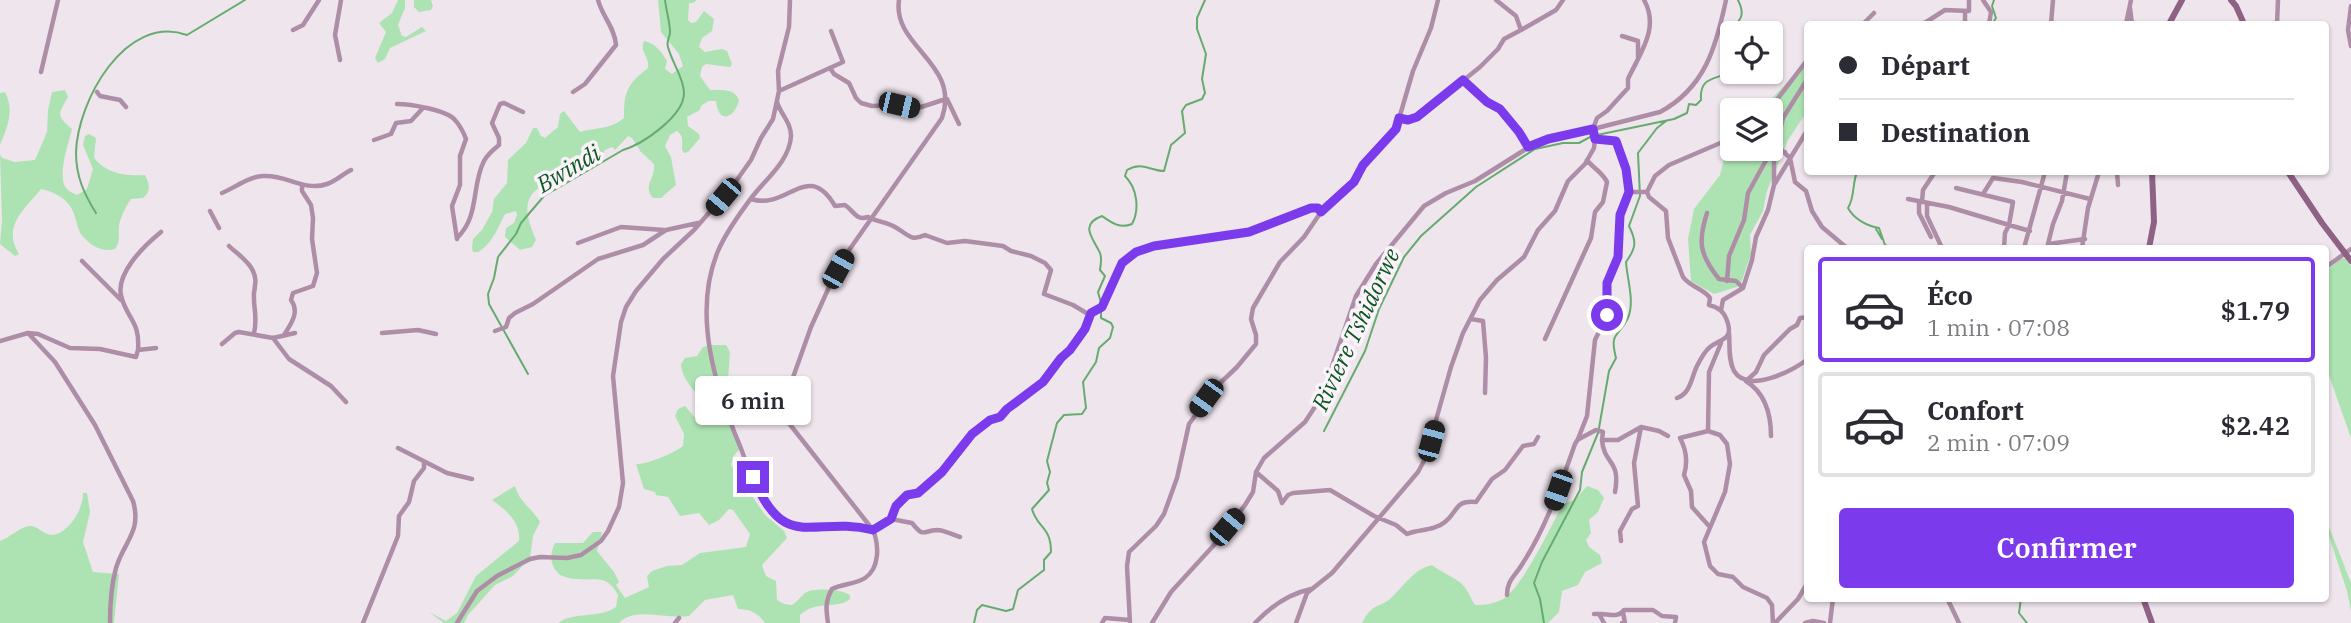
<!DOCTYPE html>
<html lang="fr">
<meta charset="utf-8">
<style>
body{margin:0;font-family:"IBM Plex Serif",serif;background:#f7f7f7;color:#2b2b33;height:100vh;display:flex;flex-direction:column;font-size:26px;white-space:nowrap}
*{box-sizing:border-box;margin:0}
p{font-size:23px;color:#7c7c81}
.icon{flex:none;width:38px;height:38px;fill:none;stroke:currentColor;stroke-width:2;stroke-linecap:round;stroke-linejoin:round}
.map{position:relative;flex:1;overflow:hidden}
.drawer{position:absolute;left:1804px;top:245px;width:525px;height:357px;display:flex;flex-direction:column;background:#fff;border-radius:7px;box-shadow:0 2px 5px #0004}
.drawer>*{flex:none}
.hud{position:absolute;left:1804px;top:21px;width:525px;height:154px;border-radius:7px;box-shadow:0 2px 5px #0004;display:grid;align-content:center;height:154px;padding:0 35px;background:#fff}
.buttons{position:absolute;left:1720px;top:21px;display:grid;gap:14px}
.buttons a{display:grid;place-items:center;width:63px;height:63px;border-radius:7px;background:#fff;box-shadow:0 2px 5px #0004;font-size:35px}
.end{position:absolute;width:32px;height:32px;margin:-16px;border:9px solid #7c3aed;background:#fff;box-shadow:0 0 0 4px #fff}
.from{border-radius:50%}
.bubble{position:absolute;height:49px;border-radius:7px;background:#fff;box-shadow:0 2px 5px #0004;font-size:23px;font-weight:600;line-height:49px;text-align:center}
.car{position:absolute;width:21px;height:42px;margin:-21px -10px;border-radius:9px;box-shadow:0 0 5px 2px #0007;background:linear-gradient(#222 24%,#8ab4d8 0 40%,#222 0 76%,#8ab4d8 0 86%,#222 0)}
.hud b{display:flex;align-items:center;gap:24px;height:66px;font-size:26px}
.hud b+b{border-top:2px solid #e1e1e2}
.hud i{width:18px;height:18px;background:#2b2b33}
ul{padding:12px 0 0;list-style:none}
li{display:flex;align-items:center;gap:21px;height:105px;margin:0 14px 10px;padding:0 21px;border:4px solid #e1e1e2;border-radius:7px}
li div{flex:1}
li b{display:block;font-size:26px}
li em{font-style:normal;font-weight:600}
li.selected{border-color:#7c3aed}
li>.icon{width:63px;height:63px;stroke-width:1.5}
.button{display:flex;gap:14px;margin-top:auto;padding:14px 35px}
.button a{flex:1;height:80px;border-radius:7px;background:#7c3aed;color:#fff;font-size:28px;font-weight:600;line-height:80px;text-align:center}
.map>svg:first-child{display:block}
</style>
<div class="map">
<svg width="2351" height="623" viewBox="0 0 2351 623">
<rect width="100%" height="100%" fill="#efe5ed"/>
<path fill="#ade3b2" d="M398,0H405V8L398,25L402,36L406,37L422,27L426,31L390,48L385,59L378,63L375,58L386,32L379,23L392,13Z
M414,0H431L433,6L431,10L419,12L414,7Z
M658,0H697L693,3H689L688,20L691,23L696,22L704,11L714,19L712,31L702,38L699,47L705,52L722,49L727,51L732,64L730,67L706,64L702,67L700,76L710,90C722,90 736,88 739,101C733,120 718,123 716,101H708L701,106L700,110L687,117L688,126L699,134L700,138L688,152L684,153L682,150C682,142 684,136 677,131L670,135L665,146L671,157L676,185L661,198H653C642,186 656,178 654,164L640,151L632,138L628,136L615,150L612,147L605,150L599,160L588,155C579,163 568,176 558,180C553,183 547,183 542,186C518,199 529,222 536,240L532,247L520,250L505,237L506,228L514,223L517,215L516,211L505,214C498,228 492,244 478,252H473L472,248L473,239L482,230L492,212L494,199L507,183L508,160L526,143L533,128H537L541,136L545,138L558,127L560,114L564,111L580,132C596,127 610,130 624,118C624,92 627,84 648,68C650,57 639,52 644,41C655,43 662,52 667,61L665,69L672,74L683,66L679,54L661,32Z
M1808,60V110L1788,140L1767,191L1763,211L1750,235L1751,254L1740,286L1714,294L1691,281L1688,239L1694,209L1720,175L1727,147L1732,141V149H1771V110H1761Z
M65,90L68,97C58,115 56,115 72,129C69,142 56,179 67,189C70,192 73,193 77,195L87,189L93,169L83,145L85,136L89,134L96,138L94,158C107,174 125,176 145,175C149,183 152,191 143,198L131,199C126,206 120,218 119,226C118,236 121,240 115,249C102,253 89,245 81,234C76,226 76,214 70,206C64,197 52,191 41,189C24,210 2,226 19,254L15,256L0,244L2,220L0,154L2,158L15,162L35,160L47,132L48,110L52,92Z
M5,92C15,111 7,127 0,145V93Z
M2345,258L2351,266V438L2326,367V271L2340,259Z
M710,345H726L730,352L727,395L738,399L739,403C730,420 734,430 741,447L733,457L731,465L765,515L784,531L787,538L762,565L766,576L776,581L777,600L784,604L792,605C797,602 800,597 805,593C813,587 842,589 850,595V599C837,610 818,599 800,615V623H765C758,613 750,609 738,609L733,595L705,600L689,616C667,620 635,606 619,623H558C575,611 598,619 616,607L618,595C606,574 598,581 577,579C571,579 565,577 560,575C550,566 549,555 555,543H583L593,532H602L597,551L614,572L619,582L616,585L625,598L649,587L647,576L652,571L667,566L682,565L700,553L746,547L750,534L733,510L729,509L719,520L709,525L699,513L680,516L668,497L656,495L655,492L644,489L636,464C646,465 674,453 683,446L684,434L675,416L678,409L685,406L698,421L706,422C713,402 682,387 681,364L685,358L697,356L703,347Z
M515,486C519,502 532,508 540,522L533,536L530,558L513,576L495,585L468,615L464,623H444L429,612L446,621L457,613L476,576L519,541C521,522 506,510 492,500Z
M1587,486L1598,490L1604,498L1598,512L1589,520L1591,533L1586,540L1589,547L1600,555L1602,563L1585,572L1578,585L1562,591L1559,612L1548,623H1362C1373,601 1380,609 1392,597C1405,585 1414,569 1432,565C1441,572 1450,575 1458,581C1467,586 1470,598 1475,605C1485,605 1494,604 1503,599C1522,588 1551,526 1563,504L1576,499Z
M83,493H87L90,512L83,542L93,572L119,574L114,623H0V541C9,538 21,526 30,526C38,526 43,534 51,535C68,535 84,508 83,493Z
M2326,519L2351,583V611L2347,591L2326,527Z"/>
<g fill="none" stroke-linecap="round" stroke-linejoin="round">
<path stroke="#66ab6f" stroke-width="2" d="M1992,24L1996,18L1992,6L1994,0
M1732,52V45L1727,41C1729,22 1750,24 1738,0
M1597,135L1674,119L1687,113L1689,104L1696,105L1701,100C1699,74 1719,81 1732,70
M1857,172C1852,184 1855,197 1848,208C1854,219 1867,226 1879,228L1885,245L1892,248
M96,213C84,194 76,176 76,153C77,101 126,13 187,35L245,0
M1876,229L1882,239
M1101,303L1098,292L1105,276L1100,270C1101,264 1102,258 1100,253C1094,239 1078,225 1102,216C1112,223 1120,229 1132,224C1140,209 1137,188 1125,176L1127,170C1142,161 1150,171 1164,171L1171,145L1185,133L1182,111L1186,105L1202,99L1205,93L1202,79L1206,54L1197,29V18L1205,0
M528,374L489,304L488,294L494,278L498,257L516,234L521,223L544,196L623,150C643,144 684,116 684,93C684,78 672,63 668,47C666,41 670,38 670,32C670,22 666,10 665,0
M1599,428L1609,371L1616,358C1609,331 1619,337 1628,318C1635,301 1627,279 1626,262C1636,248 1637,242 1629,226L1640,196L1638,153L1657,128L1666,121
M1324,431L1365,351L1379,309L1404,257L1421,236L1476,187L1535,149L1563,143H1579L1592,136
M2021,598L2019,613L2027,623
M974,623L977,610L982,605L1006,611L1013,609L1018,590L1044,570V560L1051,552C1051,526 1037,528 1032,509L1049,490L1047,483L1050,472L1047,461L1057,423L1064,415L1082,414L1086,408L1083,382L1096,362L1099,348L1110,338L1113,327L1111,323L1101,318V309
M1544,623L1540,599L1534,583L1542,562L1580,490L1582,472L1598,433"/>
<path stroke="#ad8ea6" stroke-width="4.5" d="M1496,0L1516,16L1521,30L1556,10L1563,0
M1983,0L1991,12L1989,24
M2351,6L2348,30L2351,46
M2130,8L2132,24
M1965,11V24
M1863,24L1874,13
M1923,24L1945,10L1969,11V0
M2051,24L2053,0
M2126,24L2131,0
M2277,24L2278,0
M293,30L303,25L319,0
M1622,36L1638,41V57
M340,60L335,35L341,0
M830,68L834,74L849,83L856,98L861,103L872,106L899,105L915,109L946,99
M41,72L58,0
M1463,80L1487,102L1500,109L1519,132L1528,147
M779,91L843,62L831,31
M97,92L100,96L120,100L126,107
M573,92L585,84L616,45C615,28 602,16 598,0
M947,99L959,124
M777,102C781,115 791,122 791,136C790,160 766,179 752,197C740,213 726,232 718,251C692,313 715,387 740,446C749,469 762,511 784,524C802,534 828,526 847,525C856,525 865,528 873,530L891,519L896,506L907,495L918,493L942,472L972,434L991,420L1000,417L1007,409L1043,382L1070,350L1085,329L1091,313
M397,104C410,104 447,110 455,120C459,124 464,133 466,139L460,156V185L452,206L457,239
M1769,110L1808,59
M1399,118L1408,119L1417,117L1429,108L1480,67L1498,49L1504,39L1521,30
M1595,139L1616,141L1626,169L1629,192H1647L1655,176L1669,165L1732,138
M374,140L391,134L396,123L411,121L423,108
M1771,140L1790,158L1795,182L1806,191L1812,211L1822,227L1847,248
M2117,172L2118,185
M1774,184V156L1783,118L1808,78
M1647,192L1649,197L1666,211L1668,238L1683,277C1690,287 1703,288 1710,298L1709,305C1717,307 1723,310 1726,318C1735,340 1722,338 1710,347C1705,351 1700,360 1697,366C1691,378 1691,393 1677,398
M222,193C236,187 248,177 263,176C286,174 304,192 327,184C336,181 343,174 351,170
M1983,194L1993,178L2022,182L2090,199
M751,199C788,211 807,159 835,206L845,205C854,211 856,221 868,217C877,222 887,222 895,227C908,234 910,242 925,235L947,243L965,241L1003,246L1011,251L1031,256L1045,263L1051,270L1044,294L1073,305L1088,314L1102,307L1122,263L1136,252L1154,246L1249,232L1311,208H1318L1321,212
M1908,199L1949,207L2009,225L2013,202L1956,188
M1919,201V213L1931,237
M1922,202L1923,190L1935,172
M1927,203V216L1942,248
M210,211L219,228
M1707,213C1698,241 1699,254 1719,279L1736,281L1743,288
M457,238C480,216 471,186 484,161C487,155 494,149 499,145V138L492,123L500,104L504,103L523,112
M578,243L621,227L664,230
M2048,244L2085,239
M229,246C237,254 248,260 253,271C257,279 255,285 254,293C253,308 258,317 254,333
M2004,248L2005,233L2009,225L2030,231
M2024,248L2045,172
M2047,248L2053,224L2062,201L2067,172
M2082,248L2088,208L2099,172
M82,261L121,300
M2326,267L2351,249
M1727,281L1729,256L1744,220L1748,193L1770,153L1774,156L1785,152
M1721,310L1723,300L1743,288L1752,260L1756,237L1768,210L1774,185L1808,129
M1471,319L1483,321L1486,358L1485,393
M495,331L506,327L509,318L515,313L533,304L598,259L643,245L666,230L698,223
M28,333L55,362L95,425L133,501C142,532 124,541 116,568C111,586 110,605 110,623
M382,333L418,330L436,334
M1729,333C1730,345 1728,360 1734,371C1748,394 1792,371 1808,359
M284,335C291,324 300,312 291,300L293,293L313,286L317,273L312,239L313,218L311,205L302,191V186
M273,338L289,359L331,386L346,402
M1545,339L1591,238L1595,212L1603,202L1607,182C1602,172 1594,169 1587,160
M0,341L28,333L38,334L70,348L100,349L136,357L138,350L156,348
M222,344L235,333L239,332L273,338L295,333
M138,350C140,322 129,321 122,299C113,275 145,245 161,232
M1708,431L1720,435L1727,444L1730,464L1725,492L1704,542L1710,566L1718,574L1733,577L1743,587L1767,598L1772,605L1773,623
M1771,436C1771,414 1765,393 1746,381L1756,372L1764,355L1790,329L1797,325L1800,318L1808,317
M1579,439L1596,430L1603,432L1602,440H1618L1641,427L1659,431L1668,436
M1602,440C1604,465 1621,459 1615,492
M398,448L447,473L472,479
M1256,472L1278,491L1282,503L1288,495L1293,493L1330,490L1374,516L1396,525L1407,534C1420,529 1434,531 1445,522C1459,511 1454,500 1476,502L1492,479L1505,470L1523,446L1534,444L1538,437
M891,519L912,523C924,538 922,531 937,530C944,530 953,535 960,537
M1709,526L1692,507L1691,491L1684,475C1688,462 1687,451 1680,438L1708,431L1709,372L1721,343
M1621,541L1620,531L1632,509L1638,506L1634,463L1641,427
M1507,595C1507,581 1514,577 1521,566C1546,528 1560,486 1575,444L1578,439L1587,416L1595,340L1607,315V283L1618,257L1621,215L1629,192
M1947,598L1959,623
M1594,614H1599L1604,623
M1599,614C1607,613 1618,619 1624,610H1653L1662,616L1676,617L1675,623
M363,623L398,536L399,516L409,502L414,481L424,468V463
M457,623L477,591L497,576L530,559L540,557L567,558L581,555L601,541L608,531L619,507L623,483L613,376L621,322L626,307L636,291L663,259L694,230L734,184L751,160L761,138L773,119L779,91L778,71L789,27L790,0
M675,623L679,618
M828,623C826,610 825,601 832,589C842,584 856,584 865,578C880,568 879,545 873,530L788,422L786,397L811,327L830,285L847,253L942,118C961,63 892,47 899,0
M1102,623L1105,618L1130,620
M1130,623L1127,566L1129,552L1156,526L1164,514L1177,478L1189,424L1216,387L1237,367L1256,344V335L1251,319L1253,308L1280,262L1304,237L1321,212L1354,182L1363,165L1396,129L1413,71L1431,28L1438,0
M1152,623L1171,592L1214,545L1245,505L1253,492L1256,472L1264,458L1305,422L1322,396L1356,296L1376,264L1424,206L1446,193L1475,181L1534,144L1660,112C1705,88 1716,47 1726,0
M1255,623C1271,606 1288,594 1311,589
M1296,623L1307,593L1332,573L1418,472L1425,459L1451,367L1463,333L1480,300L1497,280L1524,257L1538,230L1555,211L1568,181L1585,164L1594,148L1595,139L1593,129L1597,118L1607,111L1628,88V79C1640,53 1660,28 1644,0
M1622,623H1625L1623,612
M1775,623L1798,599L1808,582
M1805,623L1813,621L1824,623
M1830,623L1833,598"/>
<path stroke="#8e6285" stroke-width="6" d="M2231,0L2236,6L2244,24
M2169,24L2182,0
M2288,172L2322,223L2351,261
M2149,248L2154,222L2152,172
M2143,598L2152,623"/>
</g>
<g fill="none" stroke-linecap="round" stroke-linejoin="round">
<path stroke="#7c3aed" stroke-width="9" d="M753,477C785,555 813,515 873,530L891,519L896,506L907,495L918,493L942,472L972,434L990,420L1000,417L1007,409L1043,382L1061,358L1070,350L1085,329L1091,313L1102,307L1122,263L1136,252L1154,246L1249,232L1311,208H1318L1321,212L1354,182L1363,165L1396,129L1399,118L1408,120L1417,117L1463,80L1487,102L1500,109L1519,132L1528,147L1548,139L1593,129L1595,139L1616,141L1626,169L1629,192L1620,215L1618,257L1607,283V315"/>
</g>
<g text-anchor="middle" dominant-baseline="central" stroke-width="7" stroke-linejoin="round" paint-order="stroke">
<g font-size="23" font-style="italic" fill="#095820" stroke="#fcf2fa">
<text transform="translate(568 168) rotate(-31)">Bwindi</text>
<text transform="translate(1355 329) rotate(-65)">Riviere Tshidorwe</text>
</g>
</g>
</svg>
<div class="buttons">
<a><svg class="icon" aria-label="locate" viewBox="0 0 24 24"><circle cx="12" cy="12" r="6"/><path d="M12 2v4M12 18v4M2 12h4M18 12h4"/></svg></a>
<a><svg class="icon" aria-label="layers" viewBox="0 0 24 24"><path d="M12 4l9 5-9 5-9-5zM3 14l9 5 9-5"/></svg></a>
</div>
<i class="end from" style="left:1607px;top:315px"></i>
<i class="end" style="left:753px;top:477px"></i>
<div class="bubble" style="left:695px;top:376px;width:116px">6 min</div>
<i class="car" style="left:899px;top:105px;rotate:103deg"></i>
<i class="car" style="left:723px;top:197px;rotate:220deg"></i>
<i class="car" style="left:838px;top:269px;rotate:29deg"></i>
<i class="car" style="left:1206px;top:398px;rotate:216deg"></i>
<i class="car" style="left:1431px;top:441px;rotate:15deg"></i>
<i class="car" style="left:1558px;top:490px;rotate:199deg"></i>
<i class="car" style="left:1227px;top:527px;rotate:40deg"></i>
<div class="hud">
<b><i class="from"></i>Départ</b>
<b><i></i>Destination</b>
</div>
<section class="drawer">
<ul>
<li class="selected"><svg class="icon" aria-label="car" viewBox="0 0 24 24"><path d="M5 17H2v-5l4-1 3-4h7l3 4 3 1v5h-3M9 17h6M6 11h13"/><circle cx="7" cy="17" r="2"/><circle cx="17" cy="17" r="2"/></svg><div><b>Éco</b><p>1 min · 07:08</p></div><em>$1.79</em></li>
<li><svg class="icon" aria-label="car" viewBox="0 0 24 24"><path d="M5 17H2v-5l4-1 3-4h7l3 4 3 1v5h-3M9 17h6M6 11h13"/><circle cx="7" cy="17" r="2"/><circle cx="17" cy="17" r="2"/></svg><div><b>Confort</b><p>2 min · 07:09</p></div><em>$2.42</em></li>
</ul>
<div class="button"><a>Confirmer</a></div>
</section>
</div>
